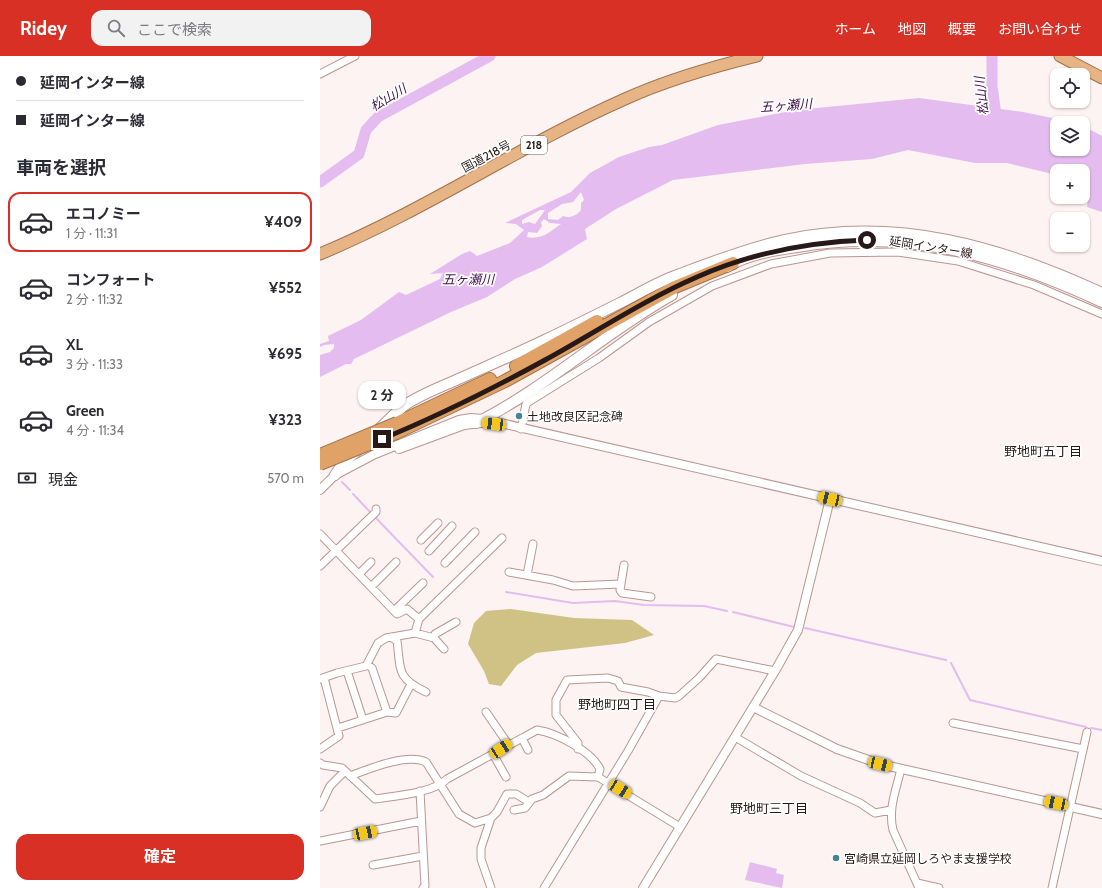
<!DOCTYPE html>
<html lang="ja">
<meta charset="utf-8">
<style>
body{margin:0;font-family:Cabin,"Noto Sans JP",sans-serif;background:#f2f2f3;color:#2b2b33;height:100vh;display:flex;flex-direction:column;font-size:15px;white-space:nowrap}
*{box-sizing:border-box;margin:0}
p{font-size:13px;color:#7c7c81}
.icon{flex:none;width:22px;height:22px;fill:none;stroke:currentColor;stroke-width:2;stroke-linecap:round;stroke-linejoin:round}
.map{position:relative;flex:1;overflow:hidden}
.sheet{display:flex;flex-direction:column;background:#fff;width:320px}
.sheet>*{flex:none}
.guide{display:grid;align-content:center;height:88px;padding:0 16px;background:#fff}
.fabs{position:absolute;left:730px;top:12px;display:grid;gap:8px}
.fabs a{display:grid;place-items:center;width:40px;height:40px;border-radius:8px;background:#fff;box-shadow:0 1px 3px #0004;font-size:20px}
.end{position:absolute;width:18px;height:18px;margin:-9px;border:5px solid #271917;background:#fff;box-shadow:0 0 0 2px #fff}
.from{border-radius:50%}
.bubble{position:absolute;height:28px;border-radius:12px;background:#fff;box-shadow:0 1px 3px #0004;font-size:13px;font-weight:700;line-height:28px;text-align:center}
.car{position:absolute;width:12px;height:24px;margin:-12px -6px;border-radius:5px;box-shadow:0 0 3px 1px #0007;background:linear-gradient(#f5c518 24%,#345 0 40%,#f5c518 0 76%,#345 0 86%,#f5c518 0)}
.guide b{display:flex;align-items:center;gap:14px;height:38px;font-size:15px}
.guide b+b{border-top:1px solid #e1e1e2}
.guide i{width:10px;height:10px;background:#2b2b33}
ul{padding:0;list-style:none}
li{display:flex;align-items:center;gap:12px;height:60px;margin:0 8px 6px;padding:0 8px;border:2px solid transparent;border-radius:12px}
li div{flex:1}
li b{display:block;font-size:15px}
li em{font-style:normal;font-weight:700}
li.active{border-color:#d93025}
li>.icon{width:36px;height:36px;stroke-width:1.5}
h2{padding:0 16px;font-size:18px;line-height:48px}
.pay{display:flex;align-items:center;gap:10px;height:44px;padding:0 16px;font-size:15px}
.pay p{margin-inline-start:auto}
.primary-button{display:flex;gap:8px;margin-top:auto;padding:8px 16px}
.primary-button a{flex:1;height:46px;border-radius:12px;background:#d93025;color:#fff;font-size:16px;font-weight:700;line-height:46px;text-align:center}
header{display:flex;align-items:center;gap:24px;box-sizing:border-box;height:56px;padding:0 20px;background:#d93025;color:#fff}
header strong{font-size:19px}
nav{display:flex;gap:22px;margin-inline-start:auto;font-size:14px}
.search{width:280px;height:36px;background:#f2f2f3;display:flex;align-items:center;gap:10px;box-sizing:border-box;padding:0 14px;border-radius:12px;color:#7c7c81;font-size:15px}
main{display:flex;flex:1;min-height:0}
.map>svg:first-child{display:block}
</style>
<header>
<strong>Ridey</strong>
<div class="search"><svg class="icon" aria-label="search" viewBox="0 0 24 24"><circle cx="10" cy="10" r="6"/><path d="M15 15l6 6"/></svg>ここで検索</div>
<nav><a>ホーム</a><a>地図</a><a>概要</a><a>お問い合わせ</a></nav>
</header>
<main>
<section class="sheet">
<div class="guide">
<b><i class="from"></i>延岡インター線</b>
<b><i></i>延岡インター線</b>
</div>
<h2>車両を選択</h2>
<ul>
<li class="active"><svg class="icon" aria-label="car" viewBox="0 0 24 24"><path d="M5 17H2v-5l4-1 3-4h7l3 4 3 1v5h-3M9 17h6M6 11h13"/><circle cx="7" cy="17" r="2"/><circle cx="17" cy="17" r="2"/></svg><div><b>エコノミー</b><p>1 分 · 11:31</p></div><em>¥409</em></li>
<li><svg class="icon" aria-label="car" viewBox="0 0 24 24"><path d="M5 17H2v-5l4-1 3-4h7l3 4 3 1v5h-3M9 17h6M6 11h13"/><circle cx="7" cy="17" r="2"/><circle cx="17" cy="17" r="2"/></svg><div><b>コンフォート</b><p>2 分 · 11:32</p></div><em>¥552</em></li>
<li><svg class="icon" aria-label="car" viewBox="0 0 24 24"><path d="M5 17H2v-5l4-1 3-4h7l3 4 3 1v5h-3M9 17h6M6 11h13"/><circle cx="7" cy="17" r="2"/><circle cx="17" cy="17" r="2"/></svg><div><b>XL</b><p>3 分 · 11:33</p></div><em>¥695</em></li>
<li><svg class="icon" aria-label="car" viewBox="0 0 24 24"><path d="M5 17H2v-5l4-1 3-4h7l3 4 3 1v5h-3M9 17h6M6 11h13"/><circle cx="7" cy="17" r="2"/><circle cx="17" cy="17" r="2"/></svg><div><b>Green</b><p>4 分 · 11:34</p></div><em>¥323</em></li>
</ul>
<div class="pay"><svg class="icon" aria-label="cash" viewBox="0 0 24 24"><path d="M3 7h18v10H3z"/><circle cx="12" cy="12" r="2"/></svg>現金<p>570 m</p></div>
<div class="primary-button"><a>確定</a></div>
</section>
<div class="map">
<svg width="782" height="832" viewBox="0 0 782 832">
<rect width="100%" height="100%" fill="#fcf3f2"/>
<path fill="#cfc284" d="M191,553L254,562L312,564L334,579L305,587L216,597L197,609L181,630L169,628L164,615L148,588L154,567L166,555Z"/>
<path fill="#e4bcef" fill-rule="evenodd" d="M599,42L703,56L757,67H737V93H763V70L782,80V156L767,151L769,127L763,126V115H737V119L687,107H655L588,94L552,103L485,108L353,124L296,153L265,173L267,183L222,211L195,223L167,241L131,256L34,303L31,308H26L0,321V299L10,296L14,292V288L4,289L0,291V288L9,285L8,280L41,264L79,236L86,239L120,223L123,217L110,218L142,198L150,195L157,200L190,187L204,174L196,168L185,167L251,136L270,117L299,101L329,91L342,89L398,69L476,54ZM261,136L264,144L261,147V154C257,159 250,163 243,160L238,164L228,163V157L242,148L253,146ZM220,154H225L215,168L209,166L202,168V164ZM224,163L230,167L241,168C230,176 221,184 207,181L208,176L217,177L222,170L221,166Z
M430,806L457,813L456,817L464,819L462,832L425,824Z"/>
<g fill="none" stroke-linecap="round" stroke-linejoin="round">
<path stroke="#e4bcef" stroke-width="2" d="M22,426L30,434
M33,438L51,457
M54,460L113,521
M186,536L253,547L295,545L324,549L384,550L407,555
M413,556L474,571
M485,572L626,604
M631,607L650,644L766,671
M771,672L782,674"/>
<path stroke="#e4bcef" stroke-width="11" d="M672,0V30L677,66
M0,126L39,98L46,74L58,61L170,0"/>
<defs>
<path id="minor" d="M0,18L35,0
M201,373L206,348L210,345L279,302L329,266L392,230L451,208L510,197L578,196L638,205L714,229L782,258
M0,478L77,558L87,553L99,563L182,482
M101,484L118,467
M109,495L132,470
M125,507L155,476
M304,509L300,534L302,537L331,541
M0,510L56,456V453
M189,516L233,524L253,530L301,528
M39,518L51,506
M207,519L213,488
M51,531L76,506
M74,555L103,527
M95,577L99,563
M71,581L77,585C81,614 76,622 106,636
M124,593L114,582L115,578L136,566
M48,609L52,612L67,656
M27,615L43,664
M0,623L17,617L46,610L58,587L66,582L95,577L114,582
M166,656L188,688
M633,667L763,693
M18,672L67,656L76,657L91,628
M415,681L481,720L540,747L555,757L571,754
M202,682L208,694
M0,693L19,680L4,622
M258,693V687L236,659V644L247,624L288,622L298,625L301,631L328,636L339,640
M173,698L186,721
M0,707L3,709L22,712L55,743C74,740 114,737 127,723L217,674C237,677 271,695 280,713L278,721
M581,713C576,734 568,753 573,774L599,832
M30,720C49,713 86,697 106,706L139,758L155,767L171,762L161,792V803L171,832
M100,735L105,830L103,832
M0,751L10,730L25,715
M194,754L205,752L212,743L223,739L249,720L278,721L360,771
M171,762L177,756L187,738H196L209,746
M0,785L101,765
M53,809L103,800
M597,827L619,832
M224,832L308,695L339,640L355,642L359,640L379,622L396,603L455,615
M732,832L767,676"/>
<path id="tertiary" d="M79,393L144,369L161,367
M0,434L15,419L55,398L139,364L151,362L163,363L782,505
M433,651L517,693L560,708L782,758
M323,832L455,615L478,574L510,443"/>
<path id="secondary" d="M407,211C426,199 454,194 477,191C587,172 683,200 782,246
M156,367C226,332 284,277 352,239
M59,373C68,365 76,356 85,349C100,339 118,332 134,325C165,311 196,298 227,283C252,271 276,259 300,247C320,237 339,225 360,218C394,205 429,192 464,184C577,160 680,190 782,237
M15,419L23,407L38,394"/>
<path id="trunk" d="M740,0L782,22
M0,198C106,154 201,89 305,43C347,24 392,11 437,0"/>
<path id="motorway" d="M196,310L277,265
M77,367L170,323
M76,377L185,325L355,231L413,207"/>
</defs>
<use href="#minor" stroke="#bb9690" stroke-width="9"/>
<use href="#tertiary" stroke="#bb9690" stroke-width="10"/>
<use href="#secondary" stroke="#bb9690" stroke-width="12"/>
<use href="#trunk" stroke="#a0724b" stroke-width="13"/>
<use href="#motorway" stroke="#a0724b" stroke-width="14"/>
<use href="#minor" stroke="#fff" stroke-width="7"/>
<use href="#tertiary" stroke="#fff" stroke-width="8"/>
<use href="#secondary" stroke="#fff" stroke-width="10"/>
<use href="#trunk" stroke="#e7b486" stroke-width="11"/>
<use href="#motorway" stroke="#e1a267" stroke-width="12"/>
<defs>
<path id="motorway-bridge" d="M0,399L77,367
M0,408L76,377"/>
</defs>
<use href="#motorway-bridge" stroke="#a0724b" stroke-width="14" stroke-linecap="butt"/>
<use href="#motorway-bridge" stroke="#e1a267" stroke-width="12"/>
</g>
<g fill="none" stroke-linecap="round" stroke-linejoin="round">
<path stroke="#271917" stroke-width="5" d="M62,383C118,360 172,333 225,304C276,276 324,244 377,221C431,197 489,186 547,184"/>
</g>
<g fill="#438696" stroke="#fff" stroke-width="1.5">
<circle cx="199" cy="360" r="4"/>
<circle cx="516" cy="802" r="4"/>
</g>
<g text-anchor="middle" dominant-baseline="central" stroke-width="3.5" stroke-linejoin="round" paint-order="stroke">
<rect fill="#fff" stroke="#685e5d" stroke-width="1" x="201" y="80" width="26" height="18" rx="3"/>
<g font-size="11" font-weight="bold" fill="#271917">
<text x="214" y="89">218</text>
</g>
<g font-size="12" fill="#271917" stroke="#fff">
<text transform="translate(166 100) rotate(-28)">国道218号</text>
<text transform="translate(611 191) rotate(9)">延岡インター線</text>
</g>
<g font-size="12" fill="#271917" stroke="#fff" text-anchor="start">
<text x="207" y="360">土地改良区記念碑</text>
<text x="524" y="802">宮崎県立延岡しろやま支援学校</text>
</g>
<g font-size="13" font-style="italic" fill="#42124d" stroke="#fff">
<text transform="translate(661 40) rotate(-96)">松山川</text>
<text transform="translate(68 41) rotate(-31)">松山川</text>
<text transform="translate(466 49) rotate(-4)">五ヶ瀬川</text>
<text x="148" y="223">五ヶ瀬川</text>
</g>
<g font-size="13" fill="#271917" stroke="#fff">
<text x="723" y="395">野地町五丁目</text>
<text x="297" y="648">野地町四丁目</text>
<text x="449" y="752">野地町三丁目</text>
</g>
</g>
</svg>
<div class="fabs">
<a><svg class="icon" aria-label="locate" viewBox="0 0 24 24"><circle cx="12" cy="12" r="6"/><path d="M12 2v4M12 18v4M2 12h4M18 12h4"/></svg></a>
<a><svg class="icon" aria-label="layers" viewBox="0 0 24 24"><path d="M12 4l9 5-9 5-9-5zM3 14l9 5 9-5"/></svg></a>
<a>+</a>
<a>−</a>
</div>
<i class="end from" style="left:547px;top:184px"></i>
<i class="end" style="left:62px;top:383px"></i>
<div class="bubble" style="left:38px;top:325px;width:48px">2 分</div>
<i class="car" style="left:174px;top:368px;rotate:277deg"></i>
<i class="car" style="left:510px;top:443px;rotate:283deg"></i>
<i class="car" style="left:181px;top:693px;rotate:57deg"></i>
<i class="car" style="left:560px;top:708px;rotate:103deg"></i>
<i class="car" style="left:300px;top:733px;rotate:122deg"></i>
<i class="car" style="left:736px;top:747px;rotate:282deg"></i>
<i class="car" style="left:45px;top:777px;rotate:78deg"></i>
</div>
</main>
